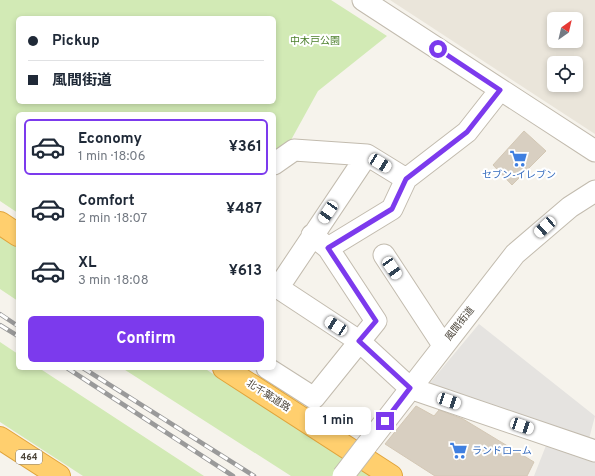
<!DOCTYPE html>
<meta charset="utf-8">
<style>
body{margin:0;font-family:Overpass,"Noto Sans JP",sans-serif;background:#f6f6f7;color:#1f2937;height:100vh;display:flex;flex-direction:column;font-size:15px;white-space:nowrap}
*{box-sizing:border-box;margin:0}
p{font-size:13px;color:#747a83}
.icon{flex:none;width:22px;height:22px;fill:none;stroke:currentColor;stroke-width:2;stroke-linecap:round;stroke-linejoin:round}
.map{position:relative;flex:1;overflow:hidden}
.panel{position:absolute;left:16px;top:112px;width:260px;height:258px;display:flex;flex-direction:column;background:#fff;border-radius:6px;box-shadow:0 2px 6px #0003}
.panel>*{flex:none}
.guide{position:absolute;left:16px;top:16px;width:260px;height:88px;border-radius:6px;box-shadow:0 2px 6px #0003;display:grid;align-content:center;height:88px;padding:0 12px;background:#fff}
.needle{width:26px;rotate:34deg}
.tools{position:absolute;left:547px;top:12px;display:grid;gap:8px}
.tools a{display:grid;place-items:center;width:36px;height:36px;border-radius:6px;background:#fff;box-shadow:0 2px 6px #0003;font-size:20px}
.end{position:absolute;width:18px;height:18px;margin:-9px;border:5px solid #7c3aed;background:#fff;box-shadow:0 0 0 2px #fff}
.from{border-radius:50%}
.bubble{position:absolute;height:28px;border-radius:6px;background:#fff;box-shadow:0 2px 6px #0003;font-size:13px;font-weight:700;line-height:28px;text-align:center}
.car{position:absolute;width:12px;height:24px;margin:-12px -6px;border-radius:5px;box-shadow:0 0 3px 1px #0007;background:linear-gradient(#fff 24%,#345 0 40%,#fff 0 76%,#345 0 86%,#fff 0)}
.guide b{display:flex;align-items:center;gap:14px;height:38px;font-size:15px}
.guide b+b{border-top:1px solid #e0e1e3}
.guide i{width:10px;height:10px;background:#1f2937}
ul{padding:7px 0 0;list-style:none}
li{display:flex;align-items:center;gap:12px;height:56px;margin:0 8px 6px;padding:0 4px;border:2px solid transparent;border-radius:6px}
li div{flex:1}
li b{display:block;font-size:15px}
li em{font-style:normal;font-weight:700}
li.selected{border-color:#7c3aed}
li>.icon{width:36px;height:36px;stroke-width:1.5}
.cta{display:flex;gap:8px;margin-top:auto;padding:8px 12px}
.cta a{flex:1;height:46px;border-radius:6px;background:#7c3aed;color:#fff;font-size:16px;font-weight:700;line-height:46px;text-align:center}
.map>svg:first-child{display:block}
</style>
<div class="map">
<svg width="595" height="476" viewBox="0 0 595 476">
<rect width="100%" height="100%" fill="#f6f3ec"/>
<path fill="#eae5da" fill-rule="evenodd" d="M390,0H595V134ZM554,19H576V41H554ZM554,63H576V85H554Z"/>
<path fill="#d2eab5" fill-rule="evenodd" d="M0,0H331L387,36L318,91L291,140L274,151V114H18V213L0,201ZM18,18H274V102H18Z
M0,236L18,248V301L0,289Z
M0,342L18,354V368H39L204,476H83L0,422Z
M122,368H204L371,476H291Z"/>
<path fill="#e5e3e0" d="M479,324L595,416L589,439L429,384Z
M547,443L595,458V476H534Z"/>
<path fill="#d8cfc1" stroke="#d3c7b4" d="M524,131L546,151L512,185L493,165Z
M416,406L434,416L439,410L463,419L534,462L527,476H435L385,444Z"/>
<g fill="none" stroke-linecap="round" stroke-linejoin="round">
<defs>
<path id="minor" d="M363,0L595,151
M274,164L294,150L367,155L406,179L467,132L500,90
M328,248L392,209L406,179
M384,255L443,345
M274,285L359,341L410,388L595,451
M278,288L367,155
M267,368L314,398L376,321L328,248L312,235
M366,446L515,254L570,207L595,191"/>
<path id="highway" d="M0,223L18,235
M224,368L391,476
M0,438L59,476"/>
</defs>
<use href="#minor" stroke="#c2bbae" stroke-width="23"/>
<use href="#highway" stroke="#e0a43c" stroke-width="24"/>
<use href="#minor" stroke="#fff" stroke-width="21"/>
<use href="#highway" stroke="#ffcf6e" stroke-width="22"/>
<defs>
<path id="rail" d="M0,314L18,326
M0,325L18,336
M67,368L233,476
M83,368L254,476"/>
</defs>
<use href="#rail" stroke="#9a9a9a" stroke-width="4.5"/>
<use href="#rail" stroke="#fff" stroke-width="3" stroke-dasharray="9" stroke-linecap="butt"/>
<defs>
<path id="minor-bridge" d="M343,476L366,446"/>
</defs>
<use href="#minor-bridge" stroke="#c2bbae" stroke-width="23" stroke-linecap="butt"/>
<use href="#minor-bridge" stroke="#fff" stroke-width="21"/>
</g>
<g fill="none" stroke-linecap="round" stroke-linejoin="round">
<path stroke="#7c3aed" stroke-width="5" d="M385,421L410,388L359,341L376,321L328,248L392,209L406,179L467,132L500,90L438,49"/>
</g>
<defs>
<symbol id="supermarket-bare" viewBox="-9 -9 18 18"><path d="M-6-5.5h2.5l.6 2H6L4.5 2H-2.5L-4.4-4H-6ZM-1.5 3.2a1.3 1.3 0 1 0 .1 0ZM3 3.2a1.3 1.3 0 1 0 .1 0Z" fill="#3f7fe0" stroke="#fff" stroke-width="2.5" paint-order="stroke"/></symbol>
</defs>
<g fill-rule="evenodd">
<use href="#supermarket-bare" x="506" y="146" width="25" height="25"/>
<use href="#supermarket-bare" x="446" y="438" width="25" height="25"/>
</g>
<g text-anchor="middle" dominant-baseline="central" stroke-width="4" stroke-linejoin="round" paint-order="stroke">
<rect fill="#fff" stroke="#817c74" stroke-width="1" x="16" y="450" width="26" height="14" rx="3"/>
<g font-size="9" font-weight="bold" fill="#4b4439">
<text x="29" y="457">464</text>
</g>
<g font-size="10" fill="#4a7f2a" stroke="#fff">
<text x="315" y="41">中木戸公園</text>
</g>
<g font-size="10" fill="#366cbe" stroke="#fff">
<text x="519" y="175">セブン-イレブン</text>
<text x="472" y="451" text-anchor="start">ランドローム</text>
</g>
<g font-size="10" fill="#4b4439" stroke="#fff">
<text transform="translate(460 324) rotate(-52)">風間街道</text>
<text transform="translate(268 396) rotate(33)">北千葉道路</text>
</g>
</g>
</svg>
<div class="tools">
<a><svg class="needle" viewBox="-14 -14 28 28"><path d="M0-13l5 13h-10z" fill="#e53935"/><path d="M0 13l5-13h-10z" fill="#747a83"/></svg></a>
<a><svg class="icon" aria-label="locate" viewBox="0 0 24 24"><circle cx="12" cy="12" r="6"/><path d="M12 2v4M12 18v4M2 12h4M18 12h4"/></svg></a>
</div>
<i class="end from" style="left:438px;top:49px"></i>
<i class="end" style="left:385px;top:421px"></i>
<div class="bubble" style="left:305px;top:407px;width:66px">1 min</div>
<i class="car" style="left:380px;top:163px;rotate:121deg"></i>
<i class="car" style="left:328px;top:212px;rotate:214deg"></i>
<i class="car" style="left:545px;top:227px;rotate:228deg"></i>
<i class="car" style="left:392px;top:268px;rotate:146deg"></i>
<i class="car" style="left:336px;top:326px;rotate:303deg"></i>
<i class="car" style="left:449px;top:401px;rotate:109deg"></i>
<i class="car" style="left:522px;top:426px;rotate:109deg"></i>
<div class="guide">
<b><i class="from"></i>Pickup</b>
<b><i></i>風間街道</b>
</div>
<section class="panel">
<ul>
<li class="selected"><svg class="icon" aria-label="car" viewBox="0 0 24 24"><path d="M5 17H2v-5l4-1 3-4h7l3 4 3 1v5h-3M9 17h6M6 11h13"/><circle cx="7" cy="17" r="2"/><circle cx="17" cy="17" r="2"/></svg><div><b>Economy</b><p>1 min · 18:06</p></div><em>¥361</em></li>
<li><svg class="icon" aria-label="car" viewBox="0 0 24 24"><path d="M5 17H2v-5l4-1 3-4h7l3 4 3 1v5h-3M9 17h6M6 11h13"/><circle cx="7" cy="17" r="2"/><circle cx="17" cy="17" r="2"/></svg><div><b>Comfort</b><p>2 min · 18:07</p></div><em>¥487</em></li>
<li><svg class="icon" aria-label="car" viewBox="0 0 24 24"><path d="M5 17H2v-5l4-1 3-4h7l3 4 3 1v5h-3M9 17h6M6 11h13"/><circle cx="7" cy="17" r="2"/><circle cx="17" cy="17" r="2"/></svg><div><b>XL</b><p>3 min · 18:08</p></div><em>¥613</em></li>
</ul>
<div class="cta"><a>Confirm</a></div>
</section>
</div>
